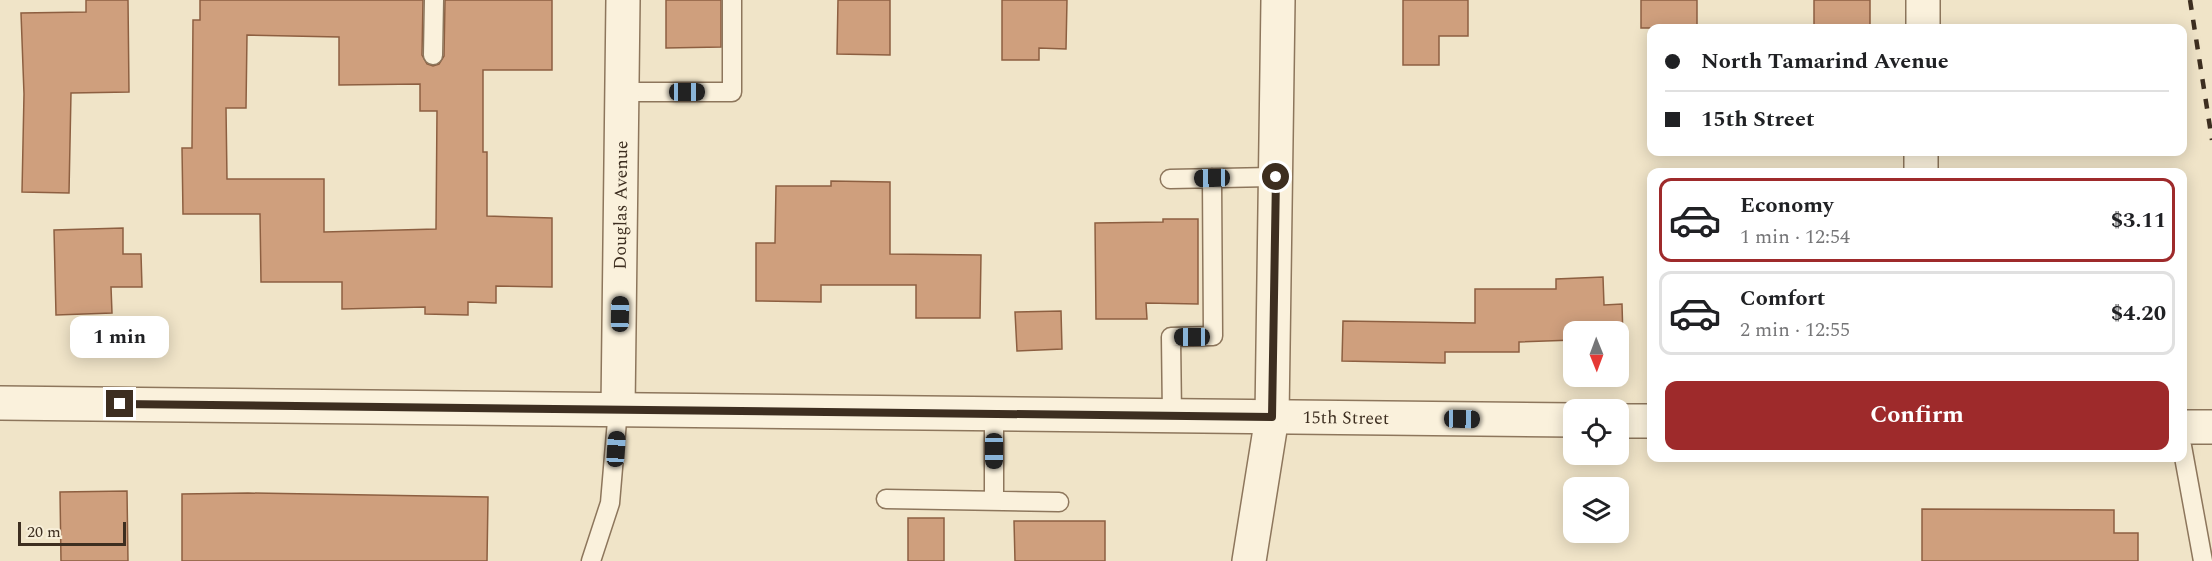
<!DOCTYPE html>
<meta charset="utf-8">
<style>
body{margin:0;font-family:Spectral,serif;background:#f2f2f2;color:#202124;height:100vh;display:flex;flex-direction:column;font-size:22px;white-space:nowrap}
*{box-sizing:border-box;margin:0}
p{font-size:20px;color:#757577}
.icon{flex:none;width:33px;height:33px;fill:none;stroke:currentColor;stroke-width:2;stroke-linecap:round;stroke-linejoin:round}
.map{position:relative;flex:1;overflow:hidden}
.drawer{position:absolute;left:1647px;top:168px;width:540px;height:294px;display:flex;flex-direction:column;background:#fff;border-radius:12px;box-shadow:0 3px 15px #0003}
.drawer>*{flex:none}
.top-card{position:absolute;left:1647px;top:24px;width:540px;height:132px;border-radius:12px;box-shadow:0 3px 15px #0003;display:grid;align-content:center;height:132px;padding:0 18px;background:#fff}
.needle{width:39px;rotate:179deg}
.fabs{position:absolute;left:1563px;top:321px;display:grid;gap:12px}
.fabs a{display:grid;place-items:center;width:66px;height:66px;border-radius:12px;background:#fff;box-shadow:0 3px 15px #0003;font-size:30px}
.scale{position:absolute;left:18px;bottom:15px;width:108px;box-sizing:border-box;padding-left:6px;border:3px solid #3d2e20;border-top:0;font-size:16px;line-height:21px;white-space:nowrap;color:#3d2e20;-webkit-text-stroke:4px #f7eed8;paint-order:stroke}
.end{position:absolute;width:27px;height:27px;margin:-14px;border:8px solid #3d2e20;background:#fff;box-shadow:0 0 0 3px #fff}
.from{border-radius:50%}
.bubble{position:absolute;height:42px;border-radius:12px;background:#fff;box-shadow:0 3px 15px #0003;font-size:20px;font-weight:700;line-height:42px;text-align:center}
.car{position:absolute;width:18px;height:36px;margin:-18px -9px;border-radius:8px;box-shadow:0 0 4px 2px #0007;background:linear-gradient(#222 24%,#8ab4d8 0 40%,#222 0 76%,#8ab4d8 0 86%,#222 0)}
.top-card b{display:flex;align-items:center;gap:21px;height:57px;font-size:22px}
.top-card b+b{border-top:2px solid #e0e0e0}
.top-card i{width:15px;height:15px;background:#202124}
ul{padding:10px 0 0;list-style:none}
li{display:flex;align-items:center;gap:18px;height:84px;margin:0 12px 9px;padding:0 6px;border:3px solid #e0e0e0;border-radius:12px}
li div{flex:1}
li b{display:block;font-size:22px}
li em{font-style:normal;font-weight:700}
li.selected{border-color:#9e2a2b}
li>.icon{width:54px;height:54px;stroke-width:1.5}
.primary-button{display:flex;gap:12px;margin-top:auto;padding:12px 18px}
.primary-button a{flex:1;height:69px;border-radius:12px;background:#9e2a2b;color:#fff;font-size:24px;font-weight:700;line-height:69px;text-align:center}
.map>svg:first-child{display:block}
</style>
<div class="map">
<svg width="2212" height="561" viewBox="0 0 2212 561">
<rect width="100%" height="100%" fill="#f0e4c8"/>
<path fill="#cf9f7d" stroke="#8d5f41" stroke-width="1.5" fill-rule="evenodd" d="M86,0H128L129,92L71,93L69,193L22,192L24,94L21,13L86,12Z
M200,0H423L422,55L427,64L433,66L439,64L444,56L445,0H552V70H483V152H487V216L552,218V287L496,286V303L468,302V315L425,314V307L342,309V282H261L260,214H183L182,148H192L193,20H200ZM247,35L339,37V85L420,84V111H437L436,229L324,232V179H227L226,108H246Z
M666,0H721V47L666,48Z
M838,0H890V55L837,54Z
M1002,0H1067L1066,49L1039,48V60H1002Z
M1403,0H1468V36H1439V65H1403Z
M1641,0H1697V28H1641Z
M1814,0H1870V28H1814Z
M831,181L890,182V254L981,255L980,318H916V285H821V302L756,301V243H775L776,186H831Z
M1163,219H1198V304L1146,303L1147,319H1096L1095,223L1163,222Z
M123,228V254H141L142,287H111L112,313L56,315L54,230Z
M1603,277L1604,305L1622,304L1623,339H1618V332H1574V340L1519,342V352H1445V363L1342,361L1343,321L1475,323V289H1556V279Z
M1061,311L1062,349L1017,351L1015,312Z
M127,491L128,561H61L60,492Z
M248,493L488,497L487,561H182V494Z
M1922,509L2114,510V533H2138V561H1922Z
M908,518H944V561H908Z
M1014,521H1105V561H1015Z"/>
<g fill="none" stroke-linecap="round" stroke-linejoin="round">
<defs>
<path id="service" d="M433,55L434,0
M622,92H732V0
M1170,179L1276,177
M1172,416L1171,337L1213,336L1212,178
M2182,446L2203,561
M886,499L1059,502
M994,501V414
M591,561L610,503L618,409"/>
<g id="minor">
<path d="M1923,28V0"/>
<path d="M1921,172V152"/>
<path id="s1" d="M0,403L1574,420"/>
<path id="s2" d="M618,409L623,0"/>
<path d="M1618,421H1652"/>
<path d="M2182,427H2212"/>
</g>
<path id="tertiary" d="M1249,561L1272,417L1278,0"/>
</defs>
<use href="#service" stroke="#8d765c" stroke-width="21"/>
<use href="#minor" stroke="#8d765c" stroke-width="36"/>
<use href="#tertiary" stroke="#8d765c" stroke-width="36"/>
<use href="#service" stroke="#faf1dc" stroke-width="18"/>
<use href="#minor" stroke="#faf1dc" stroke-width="33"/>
<use href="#tertiary" stroke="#faf1dc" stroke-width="33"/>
<path stroke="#3d2e20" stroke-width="4.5" stroke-dasharray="10 10" stroke-linecap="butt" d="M2190,0L2212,140"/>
</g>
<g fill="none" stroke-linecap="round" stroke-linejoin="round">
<path stroke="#3d2e20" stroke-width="8" d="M120,404L1272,417L1276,177"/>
</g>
<g text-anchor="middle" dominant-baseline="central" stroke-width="6" stroke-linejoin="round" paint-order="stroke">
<g font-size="18" fill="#3d2e20" stroke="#f7eed8">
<text stroke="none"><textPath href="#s2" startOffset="204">Douglas Avenue</textPath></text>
<text stroke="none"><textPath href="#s1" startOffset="1346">15th Street</textPath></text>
</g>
</g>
</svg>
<div class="fabs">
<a><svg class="needle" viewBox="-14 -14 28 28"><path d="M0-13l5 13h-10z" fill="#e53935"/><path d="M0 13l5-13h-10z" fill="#757577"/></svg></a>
<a><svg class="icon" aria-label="locate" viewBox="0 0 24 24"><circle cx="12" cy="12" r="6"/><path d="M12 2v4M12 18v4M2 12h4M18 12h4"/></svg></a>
<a><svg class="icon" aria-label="layers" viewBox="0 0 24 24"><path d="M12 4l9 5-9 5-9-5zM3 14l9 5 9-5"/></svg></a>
</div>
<div class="scale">20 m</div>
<i class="end from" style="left:1276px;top:177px"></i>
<i class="end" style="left:120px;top:404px"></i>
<div class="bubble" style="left:70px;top:316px;width:99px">1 min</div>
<i class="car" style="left:687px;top:92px;rotate:90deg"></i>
<i class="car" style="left:1212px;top:178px;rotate:269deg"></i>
<i class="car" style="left:620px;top:314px;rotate:1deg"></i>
<i class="car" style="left:1192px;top:337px;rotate:270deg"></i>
<i class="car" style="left:1462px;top:419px;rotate:91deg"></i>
<i class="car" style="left:616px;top:449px;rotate:4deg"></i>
<i class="car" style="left:994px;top:451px;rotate:180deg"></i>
<div class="top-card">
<b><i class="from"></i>North Tamarind Avenue</b>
<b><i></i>15th Street</b>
</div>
<section class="drawer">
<ul>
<li class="selected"><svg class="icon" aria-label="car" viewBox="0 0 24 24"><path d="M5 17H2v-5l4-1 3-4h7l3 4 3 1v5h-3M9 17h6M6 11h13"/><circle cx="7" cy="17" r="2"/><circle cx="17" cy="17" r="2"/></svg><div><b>Economy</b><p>1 min · 12:54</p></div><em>$3.11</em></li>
<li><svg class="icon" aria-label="car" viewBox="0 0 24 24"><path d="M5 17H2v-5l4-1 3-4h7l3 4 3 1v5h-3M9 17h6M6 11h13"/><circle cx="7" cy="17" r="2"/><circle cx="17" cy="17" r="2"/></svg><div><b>Comfort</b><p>2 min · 12:55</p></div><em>$4.20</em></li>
</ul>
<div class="primary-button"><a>Confirm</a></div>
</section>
</div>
